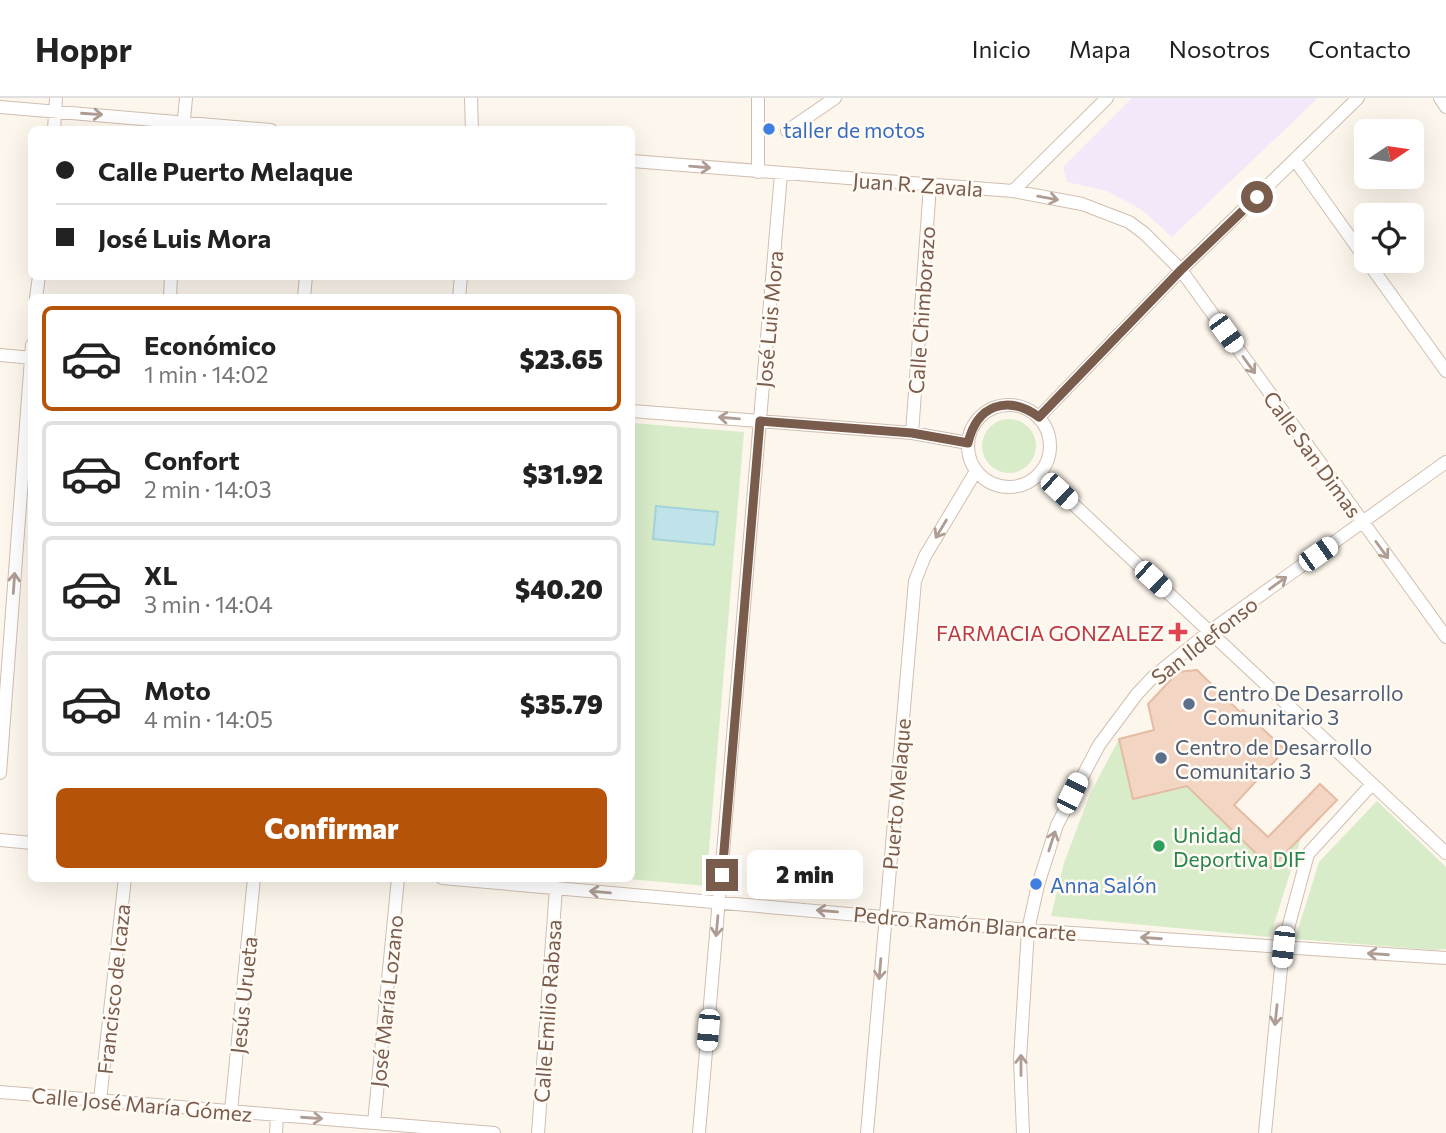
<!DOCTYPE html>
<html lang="es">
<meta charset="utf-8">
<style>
body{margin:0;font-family:Commissioner,sans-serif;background:#f6f6f6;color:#222;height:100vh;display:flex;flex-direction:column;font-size:26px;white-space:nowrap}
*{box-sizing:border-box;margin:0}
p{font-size:23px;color:#767676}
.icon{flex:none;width:38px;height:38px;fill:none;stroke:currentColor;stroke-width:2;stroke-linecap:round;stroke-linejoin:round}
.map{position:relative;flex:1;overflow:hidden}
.panel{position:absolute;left:28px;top:196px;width:607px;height:588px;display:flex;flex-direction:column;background:#fff;border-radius:10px;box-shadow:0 7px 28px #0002}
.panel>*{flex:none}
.hud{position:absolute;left:28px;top:28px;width:607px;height:154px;border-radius:10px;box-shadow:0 7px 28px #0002;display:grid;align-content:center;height:154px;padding:0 28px;background:#fff}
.needle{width:46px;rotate:77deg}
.controls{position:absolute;left:1354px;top:21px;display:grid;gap:14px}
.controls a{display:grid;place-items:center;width:70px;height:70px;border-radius:10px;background:#fff;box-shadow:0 7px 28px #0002;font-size:35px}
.end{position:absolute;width:32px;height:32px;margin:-16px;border:9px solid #7a5c4d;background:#fff;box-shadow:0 0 0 4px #fff}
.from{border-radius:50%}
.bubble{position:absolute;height:49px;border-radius:10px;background:#fff;box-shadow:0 7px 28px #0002;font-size:23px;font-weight:800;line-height:49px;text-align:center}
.car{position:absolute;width:21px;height:42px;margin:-21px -10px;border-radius:9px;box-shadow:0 0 5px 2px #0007;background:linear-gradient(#fff 24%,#345 0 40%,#fff 0 76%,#345 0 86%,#fff 0)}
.hud b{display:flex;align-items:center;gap:24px;height:66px;font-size:26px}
.hud b+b{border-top:2px solid #e0e0e0}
.hud i{width:18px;height:18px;background:#222}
ul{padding:12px 0 0;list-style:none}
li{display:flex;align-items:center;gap:21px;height:105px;margin:0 14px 10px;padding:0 14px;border:4px solid #e0e0e0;border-radius:10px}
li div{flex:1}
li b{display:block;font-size:26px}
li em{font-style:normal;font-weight:800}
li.current{border-color:#b45309}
li>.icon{width:63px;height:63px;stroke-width:1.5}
.primary-button{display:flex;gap:14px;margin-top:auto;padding:14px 28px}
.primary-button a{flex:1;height:80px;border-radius:10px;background:#b45309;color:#fff;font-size:28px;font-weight:800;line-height:80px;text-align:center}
header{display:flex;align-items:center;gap:42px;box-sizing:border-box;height:98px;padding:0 35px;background:#fff;border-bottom:2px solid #e0e0e0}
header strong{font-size:33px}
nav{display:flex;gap:38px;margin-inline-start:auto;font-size:24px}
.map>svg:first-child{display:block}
</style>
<header>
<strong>Hoppr</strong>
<nav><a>Inicio</a><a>Mapa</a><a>Nosotros</a><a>Contacto</a></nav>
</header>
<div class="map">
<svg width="1446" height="1035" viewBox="0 0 1446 1035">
<rect width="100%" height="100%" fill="#fdf6ec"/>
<path fill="#f3e8fa" d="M1132,0H1318L1172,139L1142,112L1107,93L1067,84L1063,69Z"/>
<path fill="#d8ecc9" d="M982 348a27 27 0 1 1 54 0a27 27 0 1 1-54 0Z
M632,325L744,334L706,788L628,781L632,780Z
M1119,641L1133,700L1187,688L1271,770L1301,740L1270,839L1051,818L1064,765L1090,696Z
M1377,703L1446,769V851L1434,852L1295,841L1319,764Z"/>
<path fill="#bfe3e8" stroke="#a5d3da" stroke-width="2" d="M656,408L718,414L714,447L653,441Z"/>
<path fill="#f3d5c3" stroke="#e6bba3" stroke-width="2" d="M1197,572L1241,615L1243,612L1285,652L1234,707L1268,739L1320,686L1337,702L1271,770L1187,688L1133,701L1119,641L1154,632L1148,606L1178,574Z"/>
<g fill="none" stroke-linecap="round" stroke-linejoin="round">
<defs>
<path id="street" d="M471,0L472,32
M758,0V74
M1440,0L1446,9
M0,9L271,32
M54,32L56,0
M183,32L186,0
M787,33L835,0
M1295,62L1367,163
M632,63L1013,93L1082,106L1129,124L1144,135L1181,172L1446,539
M1013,93L1107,0
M1367,163L1446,273
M36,200L39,178
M170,200L171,178
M304,200L306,178
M459,200L461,178
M0,257L32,260
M968 348a41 41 0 1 1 82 0a41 41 0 1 1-82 0Z
M632,313L912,335L968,345
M1039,319L1181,172L1358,0
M912,335L930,88
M1040,375L1446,755
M0,675L32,247
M0,742L32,745
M442,780L1028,832L1446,860
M0,994L494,1035
M100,1002L125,780
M231,1013L254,780
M374,1025L398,780
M276,1035L277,1018
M538,1035L556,790
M699,1035L781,76
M867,1035L915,483L925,458L976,373
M1023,1035L1020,961L1028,832L1038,787L1057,727L1099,647L1137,596L1153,579L1209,534L1446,364
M1265,1035L1283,849L1308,756L1372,686"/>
</defs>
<use href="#street" stroke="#d1beb0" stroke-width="14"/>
<use href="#street" stroke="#fff" stroke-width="12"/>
</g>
<defs><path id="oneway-shaft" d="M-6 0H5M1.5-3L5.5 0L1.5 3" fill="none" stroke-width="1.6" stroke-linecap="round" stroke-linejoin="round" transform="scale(1.75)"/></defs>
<g stroke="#af9d94">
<use href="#oneway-shaft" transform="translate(92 16) rotate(4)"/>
<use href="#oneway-shaft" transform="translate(700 69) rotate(5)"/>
<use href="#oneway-shaft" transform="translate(1048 100) rotate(10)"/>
<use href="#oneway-shaft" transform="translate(1249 267) rotate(54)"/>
<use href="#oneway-shaft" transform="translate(729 320) rotate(-175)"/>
<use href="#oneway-shaft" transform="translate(941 431) rotate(121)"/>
<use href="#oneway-shaft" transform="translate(1382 452) rotate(54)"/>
<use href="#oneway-shaft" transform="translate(14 485) rotate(-86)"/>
<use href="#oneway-shaft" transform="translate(1278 485) rotate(-36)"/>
<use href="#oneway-shaft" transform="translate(1052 743) rotate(-72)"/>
<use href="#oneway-shaft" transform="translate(600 794) rotate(-175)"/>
<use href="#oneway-shaft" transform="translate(827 813) rotate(-175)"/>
<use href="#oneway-shaft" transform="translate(717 828) rotate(95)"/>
<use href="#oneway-shaft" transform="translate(1151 840) rotate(-176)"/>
<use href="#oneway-shaft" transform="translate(1378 856) rotate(-176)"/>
<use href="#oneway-shaft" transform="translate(880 871) rotate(95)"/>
<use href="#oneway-shaft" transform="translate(1276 917) rotate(96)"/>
<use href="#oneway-shaft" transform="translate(1021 967) rotate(-90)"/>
<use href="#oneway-shaft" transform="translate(312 1020) rotate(4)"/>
</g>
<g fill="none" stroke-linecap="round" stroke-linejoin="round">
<path stroke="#7a5c4d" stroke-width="9" d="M722,777L760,323L912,335L968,345C977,307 1007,296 1039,319L1181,172L1257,99"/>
</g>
<g fill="#3f7fe0" stroke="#fffaf3" stroke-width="2.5">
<circle cx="769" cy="31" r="7"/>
<circle cx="1036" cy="786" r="7"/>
</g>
<path fill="#e0444e" stroke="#fffaf3" stroke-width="2.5" d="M1174.5 523.5h7v7h7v7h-7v7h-7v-7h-7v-7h7z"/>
<g fill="#5c6f8a" stroke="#fffaf3" stroke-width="2.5">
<circle cx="1189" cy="606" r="7"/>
<circle cx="1161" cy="660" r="7"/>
</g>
<circle fill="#2e9e5b" stroke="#fffaf3" stroke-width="2.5" cx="1159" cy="748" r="7"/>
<g text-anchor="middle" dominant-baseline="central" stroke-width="5" stroke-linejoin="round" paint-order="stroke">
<g font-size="21" fill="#366cbe" stroke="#fffaf3" text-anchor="start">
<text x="783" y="31">taller de motos</text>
<text x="1050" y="786">Anna Salón</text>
</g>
<g font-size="21" fill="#7a5c4d" stroke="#fffaf3">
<text transform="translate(918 86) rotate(4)">Juan R. Zavala</text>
<text transform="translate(921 212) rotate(-86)">Calle Chimborazo</text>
<text transform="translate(769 221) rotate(-85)">José Luis Mora</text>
<text transform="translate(1313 356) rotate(54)">Calle San Dimas</text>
<text transform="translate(1204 542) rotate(-38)">San Ildefonso</text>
<text transform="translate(896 696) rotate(-85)">Puerto Melaque</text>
<text transform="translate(965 825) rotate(5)">Pedro Ramón Blancarte</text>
<text transform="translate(113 891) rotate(-84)">Francisco de Icaza</text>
<text transform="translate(243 897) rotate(-84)">Jesús Urueta</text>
<text transform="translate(386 903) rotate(-84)">José María Lozano</text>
<text transform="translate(547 913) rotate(-86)">Calle Emilio Rabasa</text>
<text transform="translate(142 1006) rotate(5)">Calle José María Gómez</text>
</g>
<g font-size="21" fill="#be3a42" stroke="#fffaf3" text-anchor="end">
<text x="1164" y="534">FARMACIA GONZALEZ</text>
</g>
<g font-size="21" fill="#4e5e75" stroke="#fffaf3" text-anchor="start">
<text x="1203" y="594">Centro De Desarrollo<tspan x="1203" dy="24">Comunitario 3</tspan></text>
<text x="1175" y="648">Centro de Desarrollo<tspan x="1175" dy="24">Comunitario 3</tspan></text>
</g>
<g font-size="21" fill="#27864d" stroke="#fffaf3" text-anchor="start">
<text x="1173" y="736">Unidad<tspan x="1173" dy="24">Deportiva DIF</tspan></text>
</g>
</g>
</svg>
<div class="controls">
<a><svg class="needle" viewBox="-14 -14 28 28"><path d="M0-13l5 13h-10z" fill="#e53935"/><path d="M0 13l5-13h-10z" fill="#767676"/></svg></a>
<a><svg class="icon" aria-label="locate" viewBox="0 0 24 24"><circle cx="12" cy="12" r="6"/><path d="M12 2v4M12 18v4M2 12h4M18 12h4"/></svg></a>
</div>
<i class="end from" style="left:1257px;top:99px"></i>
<i class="end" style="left:722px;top:777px"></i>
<div class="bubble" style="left:747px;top:752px;width:116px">2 min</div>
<i class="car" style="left:1226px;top:235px;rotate:144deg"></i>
<i class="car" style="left:1059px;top:393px;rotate:133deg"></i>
<i class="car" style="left:1318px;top:456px;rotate:55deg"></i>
<i class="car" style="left:1153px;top:481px;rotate:133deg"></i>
<i class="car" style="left:1072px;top:695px;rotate:26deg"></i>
<i class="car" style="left:1283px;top:849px;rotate:186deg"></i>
<i class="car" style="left:708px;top:932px;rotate:185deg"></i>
<div class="hud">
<b><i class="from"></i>Calle Puerto Melaque</b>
<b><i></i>José Luis Mora</b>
</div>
<section class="panel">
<ul>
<li class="current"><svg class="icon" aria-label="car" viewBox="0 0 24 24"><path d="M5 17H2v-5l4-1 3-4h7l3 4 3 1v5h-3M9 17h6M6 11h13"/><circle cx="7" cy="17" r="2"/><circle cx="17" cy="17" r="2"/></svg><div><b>Económico</b><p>1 min · 14:02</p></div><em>$23.65</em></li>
<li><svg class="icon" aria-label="car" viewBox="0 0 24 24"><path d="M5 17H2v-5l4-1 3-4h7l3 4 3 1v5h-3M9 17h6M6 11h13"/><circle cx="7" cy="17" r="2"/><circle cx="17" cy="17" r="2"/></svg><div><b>Confort</b><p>2 min · 14:03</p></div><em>$31.92</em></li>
<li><svg class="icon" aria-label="car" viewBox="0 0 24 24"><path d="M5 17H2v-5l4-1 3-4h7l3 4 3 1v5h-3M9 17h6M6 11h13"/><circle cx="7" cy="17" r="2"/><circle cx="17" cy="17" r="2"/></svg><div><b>XL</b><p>3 min · 14:04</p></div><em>$40.20</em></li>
<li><svg class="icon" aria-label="car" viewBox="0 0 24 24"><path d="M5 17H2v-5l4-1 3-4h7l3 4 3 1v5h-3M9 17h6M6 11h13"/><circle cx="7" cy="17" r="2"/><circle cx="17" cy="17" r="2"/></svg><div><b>Moto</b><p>4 min · 14:05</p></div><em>$35.79</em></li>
</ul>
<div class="primary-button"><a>Confirmar</a></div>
</section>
</div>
